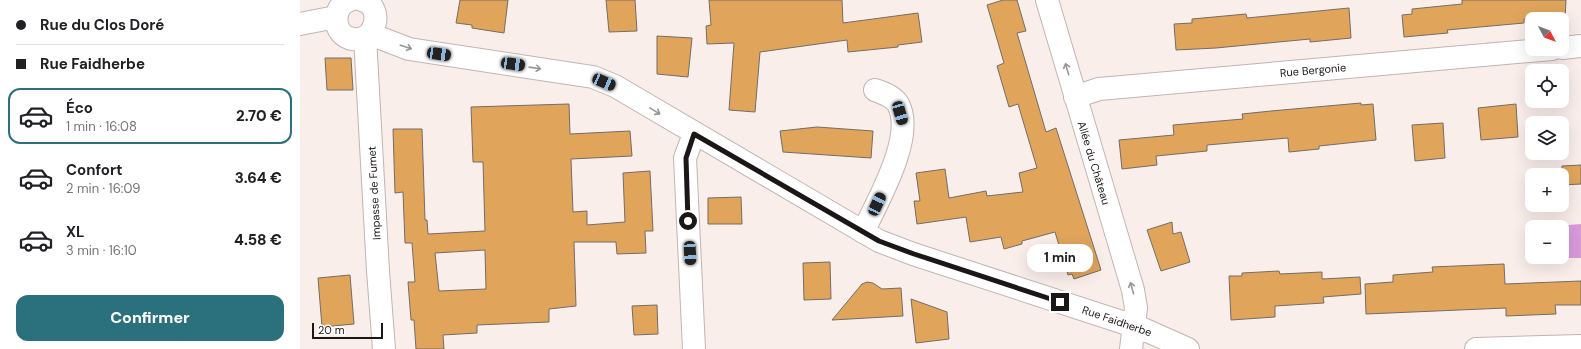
<!DOCTYPE html>
<html lang="fr">
<meta charset="utf-8">
<style>
body{margin:0;font-family:"DM Sans",sans-serif;background:#f2f2f2;color:#202124;height:100vh;display:flex;flex-direction:column;font-size:15px;white-space:nowrap}
*{box-sizing:border-box;margin:0}
p{font-size:13px;color:#757577}
.icon{flex:none;width:22px;height:22px;fill:none;stroke:currentColor;stroke-width:2;stroke-linecap:round;stroke-linejoin:round}
.map{position:relative;flex:1;overflow:hidden}
.panel{display:flex;flex-direction:column;background:#fff;width:300px}
.panel>*{flex:none}
.guide{display:grid;align-content:center;height:88px;padding:0 16px;background:#fff}
.needle{width:26px;rotate:131deg}
.controls{position:absolute;left:1225px;top:12px;display:grid;gap:8px}
.controls a{display:grid;place-items:center;width:44px;height:44px;border-radius:8px;background:#fff;box-shadow:0 4px 16px #0002;font-size:20px}
.scale{position:absolute;left:12px;bottom:10px;width:71px;box-sizing:border-box;padding-left:4px;border:2px solid #1b1716;border-top:0;font-size:11px;line-height:14px;white-space:nowrap;color:#1b1716;-webkit-text-stroke:3px #fefefe;paint-order:stroke}
.end{position:absolute;width:18px;height:18px;margin:-9px;border:5px solid #1b1716;background:#fff;box-shadow:0 0 0 2px #fff}
.from{border-radius:50%}
.bubble{position:absolute;height:28px;border-radius:12px;background:#fff;box-shadow:0 4px 16px #0002;font-size:13px;font-weight:800;line-height:28px;text-align:center}
.car{position:absolute;width:12px;height:24px;margin:-12px -6px;border-radius:5px;box-shadow:0 0 3px 1px #0007;background:linear-gradient(#222 24%,#8ab4d8 0 40%,#222 0 76%,#8ab4d8 0 86%,#222 0)}
.guide b{display:flex;align-items:center;gap:14px;height:38px;font-size:15px}
.guide b+b{border-top:1px solid #e0e0e0}
.guide i{width:10px;height:10px;background:#202124}
ul{padding:0;list-style:none}
li{display:flex;align-items:center;gap:12px;height:56px;margin:0 8px 6px;padding:0 8px;border:2px solid transparent;border-radius:12px}
li div{flex:1}
li b{display:block;font-size:15px}
li em{font-style:normal;font-weight:800}
li.selected{border-color:#2a717d}
li>.icon{width:36px;height:36px;stroke-width:1.5}
.action{display:flex;gap:8px;margin-top:auto;padding:8px 16px}
.action a{flex:1;height:46px;border-radius:12px;background:#2a717d;color:#fff;font-size:16px;font-weight:800;line-height:46px;text-align:center}
main{display:flex;flex:1;min-height:0}
.map>svg:first-child{display:block}
</style>
<main>
<section class="panel">
<div class="guide">
<b><i class="from"></i>Rue du Clos Doré</b>
<b><i></i>Rue Faidherbe</b>
</div>
<ul>
<li class="selected"><svg class="icon" aria-label="car" viewBox="0 0 24 24"><path d="M5 17H2v-5l4-1 3-4h7l3 4 3 1v5h-3M9 17h6M6 11h13"/><circle cx="7" cy="17" r="2"/><circle cx="17" cy="17" r="2"/></svg><div><b>Éco</b><p>1 min · 16:08</p></div><em>2.70 €</em></li>
<li><svg class="icon" aria-label="car" viewBox="0 0 24 24"><path d="M5 17H2v-5l4-1 3-4h7l3 4 3 1v5h-3M9 17h6M6 11h13"/><circle cx="7" cy="17" r="2"/><circle cx="17" cy="17" r="2"/></svg><div><b>Confort</b><p>2 min · 16:09</p></div><em>3.64 €</em></li>
<li><svg class="icon" aria-label="car" viewBox="0 0 24 24"><path d="M5 17H2v-5l4-1 3-4h7l3 4 3 1v5h-3M9 17h6M6 11h13"/><circle cx="7" cy="17" r="2"/><circle cx="17" cy="17" r="2"/></svg><div><b>XL</b><p>3 min · 16:10</p></div><em>4.58 €</em></li>
</ul>
<div class="action"><a>Confirmer</a></div>
</section>
<div class="map">
<svg width="1281" height="349" viewBox="0 0 1281 349">
<rect width="100%" height="100%" fill="#faeeeb"/>
<path fill="#d99adc" d="M1281,224V258H1269L1268,225Z"/>
<path fill="#e0a45b" stroke="#736d66" fill-rule="evenodd" d="M160,0H208L204,33L172,28V25L156,23Z
M306,0H335L337,31L309,32Z
M409,0H542L543,23L618,13L622,42L598,45V47L548,52L547,40L460,52L455,112L429,110L434,43L407,44L406,26L411,25Z
M703,0H717L726,31L717,33L746,132L756,128L801,270L774,279L772,274L768,275L755,232L722,241V244L704,249L701,237L670,242L666,217L617,224L614,201H620L616,173L645,169L649,198L686,191L687,196L723,192L719,173L737,168L718,104L709,107L697,66L704,63L687,5Z
M1162,0H1266L1265,19H1224V23L1147,30L1148,33L1104,37L1102,15L1112,14V9L1162,4Z
M1049,8L1051,38L1010,42V39L916,48L876,50L874,24L892,23V19L946,14L947,18Z
M357,36L392,38L388,77L357,74Z
M25,58H51L53,90H27Z
M1061,103V105L1073,104L1076,140L1019,146V149L989,152L988,138L907,145V151L856,156L857,165L822,169L819,140L874,135L873,125L943,119L942,114L971,111Z
M269,104L270,134L330,131L332,156L271,159L273,212L287,211V225L325,222L323,173L350,171L353,231H345L346,253L317,254L316,242H274L276,306L249,309V322L177,325V333L143,335L144,349H116L114,320H111L108,282H115L112,243H105L103,192L95,193L93,129H122L125,220H127L128,234L185,231L183,162H173L171,107ZM185,250L186,289L139,291L135,253Z
M1216,104L1218,137L1181,140L1178,108Z
M1143,123L1145,158L1115,161L1112,125Z
M517,127L573,131L571,158L483,152L480,131Z
M1281,165V184L1262,185V166Z
M441,197L442,224H408V198Z
M872,222L873,234L881,232L890,262L861,271L847,230Z
M530,262L531,299L504,300L503,263Z
M1204,264L1205,284L1281,281V305H1255L1256,314L1206,316V308L1066,314L1065,284L1093,282V275L1133,272L1132,267Z
M979,271L980,274L1022,272V279L1060,277L1061,294L1023,297L1024,303L975,306V317L931,320L929,276H942V273Z
M50,275L54,324L22,327L18,278Z
M567,282L573,283L582,289L601,288L603,316L532,320L562,284Z
M611,299L647,312L649,339L616,343Z
M357,305L358,334L334,335L332,306Z"/>
<g fill="none" stroke-linecap="round" stroke-linejoin="round">
<defs>
<path id="minor" d="M50,0C31,6 32,36 53,39C76,42 85,7 62,0
M747,0L833,290L836,308L831,349
M0,24L36,17
M70,34L109,49L293,77L315,86L579,241L613,254L843,329L888,349
M65,37L78,271L84,349
M1262,48L1281,46
M775,97L799,89L1252,49
M563,232C577,202 616,136 598,104C593,96 583,93 575,90
M394,349L385,158L394,134
M1176,349L1281,346"/>
</defs>
<use href="#minor" stroke="#c0b5b2" stroke-width="24"/>
<use href="#minor" stroke="#fff" stroke-width="22"/>
</g>
<defs><path id="oneway-shaft" d="M-6 0H5M1.5-3L5.5 0L1.5 3" fill="none" stroke-width="1.6" stroke-linecap="round" stroke-linejoin="round"/></defs>
<g stroke="#989796">
<use href="#oneway-shaft" transform="translate(106 47) rotate(18)"/>
<use href="#oneway-shaft" transform="translate(235 68) rotate(8)"/>
<use href="#oneway-shaft" transform="translate(767 69) rotate(-106)"/>
<use href="#oneway-shaft" transform="translate(355 111) rotate(31)"/>
<use href="#oneway-shaft" transform="translate(832 288) rotate(-105)"/>
</g>
<g fill="none" stroke-linecap="round" stroke-linejoin="round">
<path stroke="#1b1716" stroke-width="5" d="M388,221L386,158L394,134L579,241L614,254L760,302"/>
</g>
<g text-anchor="middle" dominant-baseline="central" stroke-width="4" stroke-linejoin="round" paint-order="stroke">
<g font-size="11" fill="#1b1716" stroke="#fefefe">
<text transform="translate(1013 70) rotate(-5)">Rue Bergonie</text>
<text transform="translate(794 163) rotate(73)">Allée du Château</text>
<text transform="translate(74 193) rotate(-93)">Impasse de Fumet</text>
<text transform="translate(817 321) rotate(19)">Rue Faidherbe</text>
</g>
</g>
</svg>
<div class="controls">
<a><svg class="needle" viewBox="-14 -14 28 28"><path d="M0-13l5 13h-10z" fill="#e53935"/><path d="M0 13l5-13h-10z" fill="#757577"/></svg></a>
<a><svg class="icon" aria-label="locate" viewBox="0 0 24 24"><circle cx="12" cy="12" r="6"/><path d="M12 2v4M12 18v4M2 12h4M18 12h4"/></svg></a>
<a><svg class="icon" aria-label="layers" viewBox="0 0 24 24"><path d="M12 4l9 5-9 5-9-5zM3 14l9 5 9-5"/></svg></a>
<a>+</a>
<a>−</a>
</div>
<div class="scale">20 m</div>
<i class="end from" style="left:388px;top:221px"></i>
<i class="end" style="left:760px;top:302px"></i>
<div class="bubble" style="left:727px;top:244px;width:66px">1 min</div>
<i class="car" style="left:139px;top:54px;rotate:98deg"></i>
<i class="car" style="left:213px;top:64px;rotate:98deg"></i>
<i class="car" style="left:304px;top:82px;rotate:113deg"></i>
<i class="car" style="left:600px;top:113px;rotate:164deg"></i>
<i class="car" style="left:577px;top:204px;rotate:25deg"></i>
<i class="car" style="left:390px;top:253px;rotate:177deg"></i>
</div>
</main>
